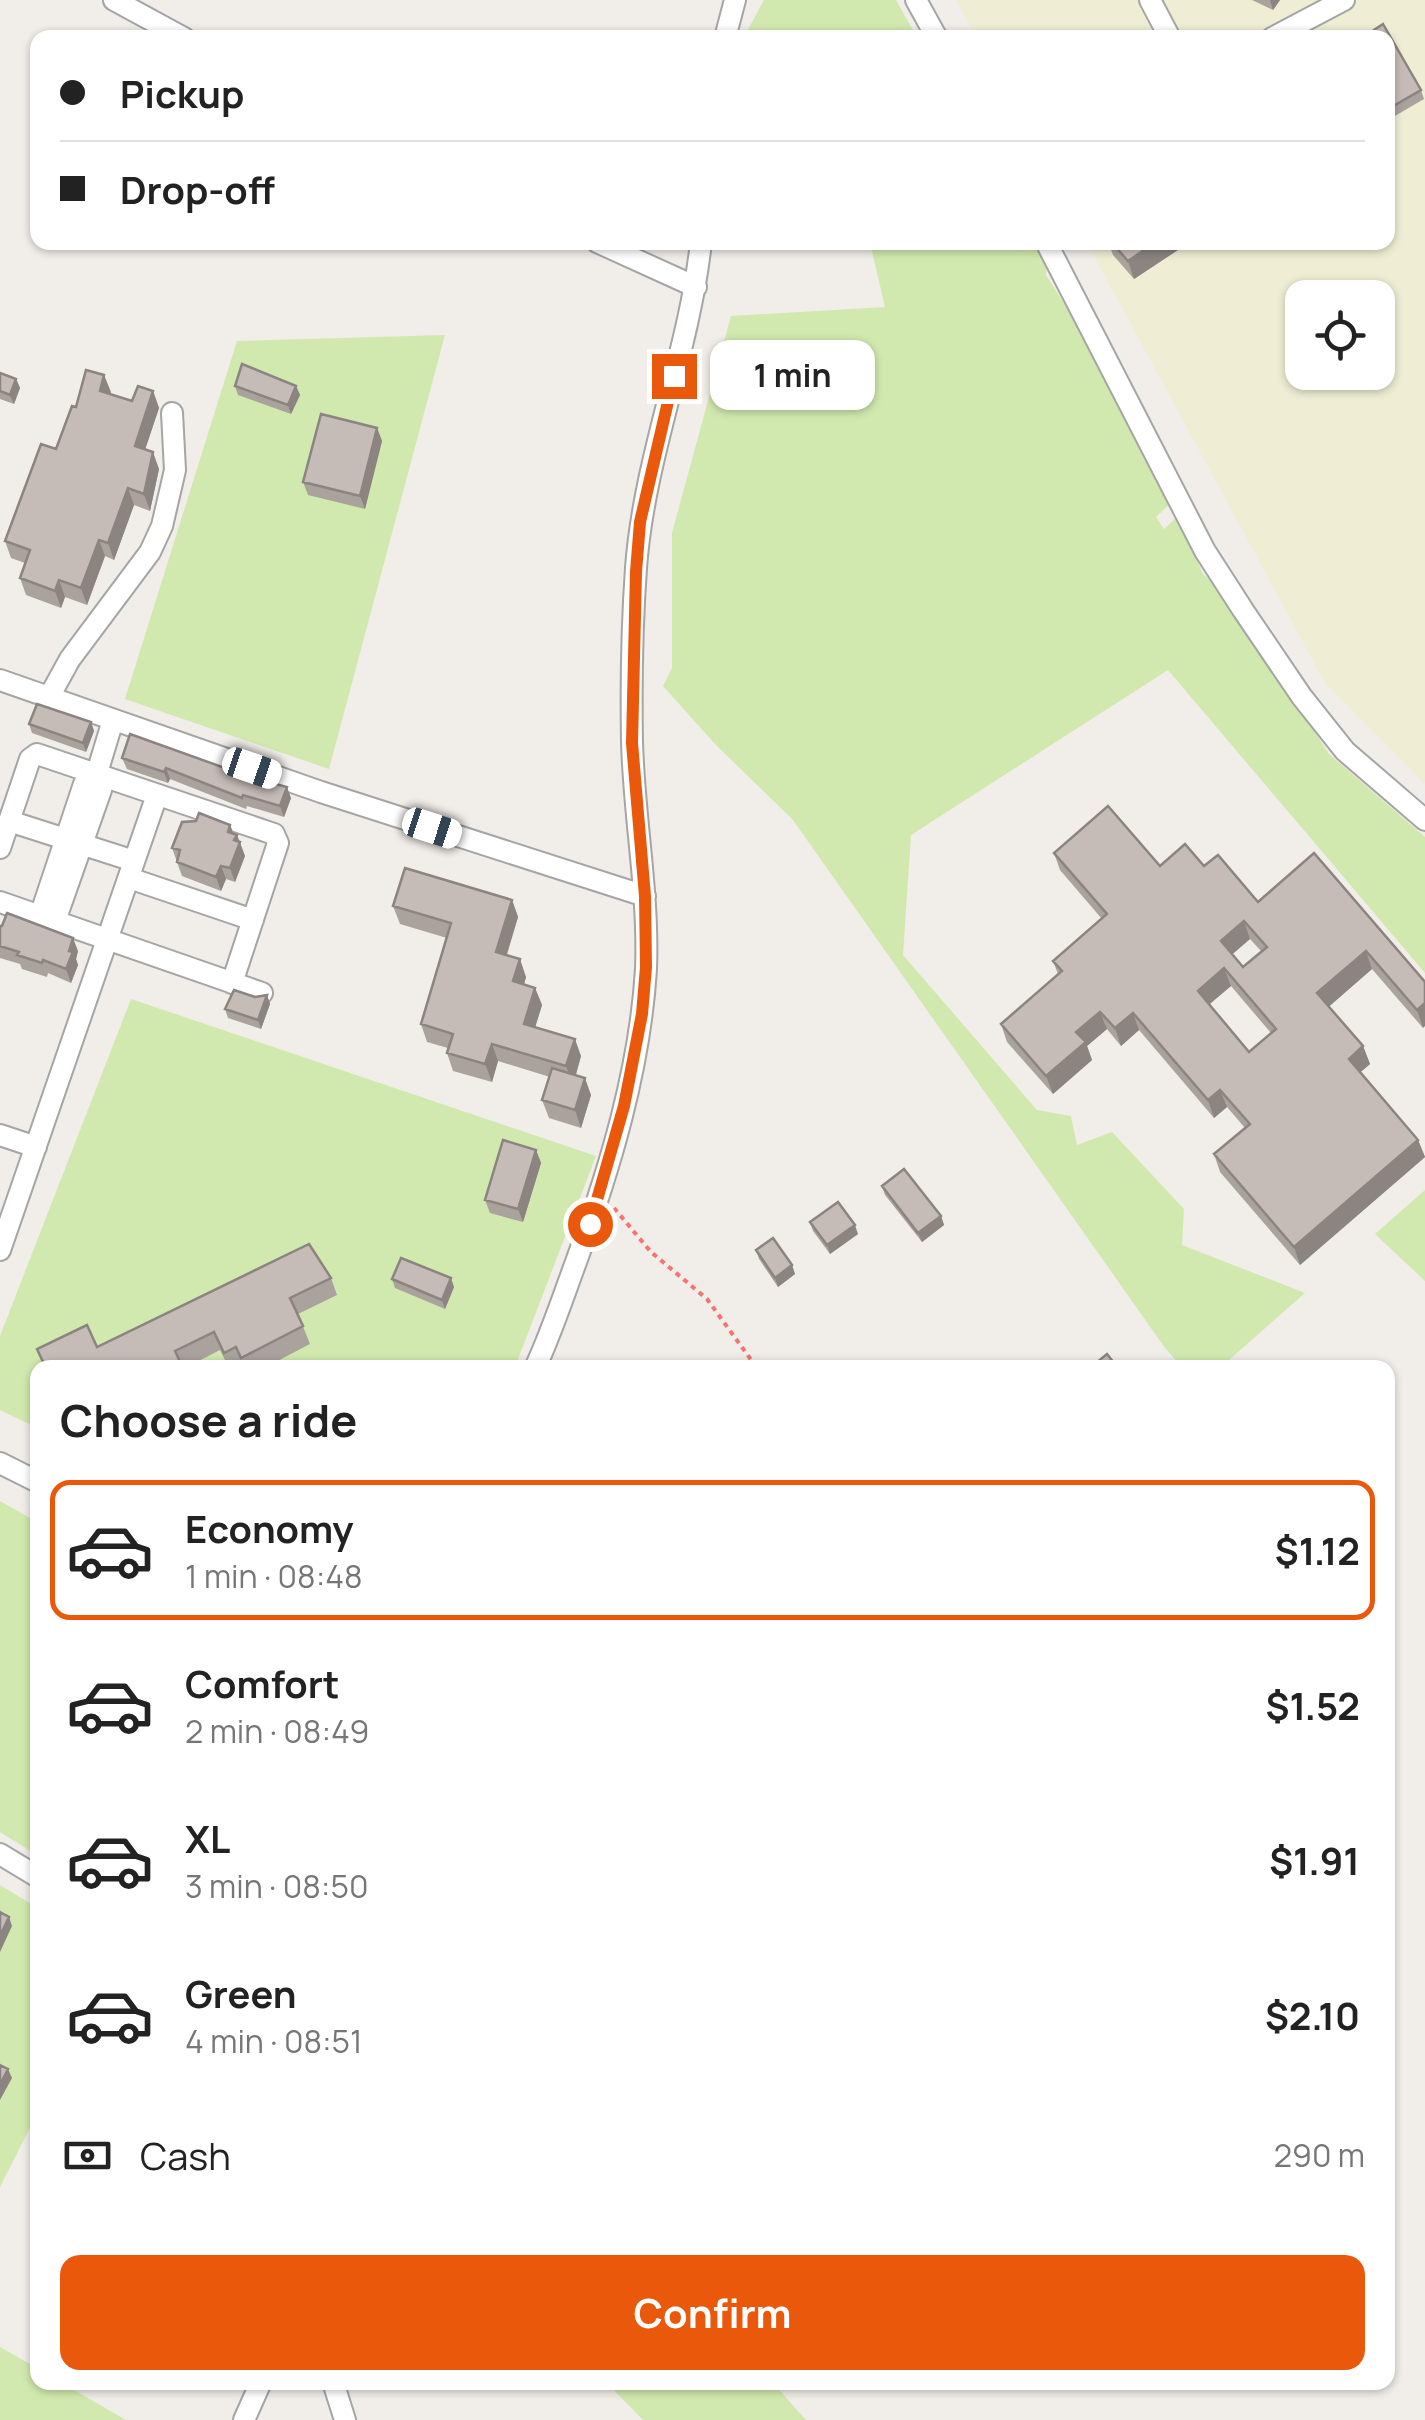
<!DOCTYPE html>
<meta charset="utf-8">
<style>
body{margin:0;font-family:Manrope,sans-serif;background:#f2f2f2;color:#222;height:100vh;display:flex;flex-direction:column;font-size:38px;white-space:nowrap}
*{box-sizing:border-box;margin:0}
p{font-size:32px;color:#767676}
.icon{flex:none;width:55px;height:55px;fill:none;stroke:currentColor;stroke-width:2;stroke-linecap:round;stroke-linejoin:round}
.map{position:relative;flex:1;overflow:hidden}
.sheet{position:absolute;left:30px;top:1360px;width:1365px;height:1030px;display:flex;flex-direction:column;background:#fff;border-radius:20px;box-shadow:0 2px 8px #0004}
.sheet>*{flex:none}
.hud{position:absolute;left:30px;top:30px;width:1365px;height:220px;border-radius:20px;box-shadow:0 2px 8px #0004;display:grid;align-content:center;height:220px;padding:0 30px;background:#fff}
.tools{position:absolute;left:1285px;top:280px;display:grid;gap:20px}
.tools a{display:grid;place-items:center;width:110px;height:110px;border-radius:20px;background:#fff;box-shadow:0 2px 8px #0004;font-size:50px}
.end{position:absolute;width:45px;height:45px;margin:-22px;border:12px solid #ea580c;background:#fff;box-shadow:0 0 0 5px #fff}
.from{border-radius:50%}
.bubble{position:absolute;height:70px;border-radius:20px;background:#fff;box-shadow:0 2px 8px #0004;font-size:32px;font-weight:700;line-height:70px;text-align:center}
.car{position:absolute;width:30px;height:60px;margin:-30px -15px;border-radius:12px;box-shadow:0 0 8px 2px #0007;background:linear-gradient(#fff 24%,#345 0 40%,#fff 0 76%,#345 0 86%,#fff 0)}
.hud b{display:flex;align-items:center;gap:35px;height:95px;font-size:38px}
.hud b+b{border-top:2px solid #e0e0e0}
.hud i{width:25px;height:25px;background:#222}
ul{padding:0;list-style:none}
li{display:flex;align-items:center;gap:30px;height:140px;margin:0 20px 15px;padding:0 10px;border:5px solid transparent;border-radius:20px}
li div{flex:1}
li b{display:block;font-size:38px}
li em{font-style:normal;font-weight:700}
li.selected{border-color:#ea580c}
li>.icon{width:90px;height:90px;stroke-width:1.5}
h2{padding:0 30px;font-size:45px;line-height:120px}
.pay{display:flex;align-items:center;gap:25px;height:110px;padding:0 30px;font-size:38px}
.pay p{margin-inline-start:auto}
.button{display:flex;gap:20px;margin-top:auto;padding:20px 30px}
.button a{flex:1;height:115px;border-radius:20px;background:#ea580c;color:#fff;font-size:40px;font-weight:700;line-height:115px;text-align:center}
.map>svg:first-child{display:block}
</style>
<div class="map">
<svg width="1425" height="2420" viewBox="0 0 1425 2420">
<rect width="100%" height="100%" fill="#f1ede8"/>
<path fill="#efeed4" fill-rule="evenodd" d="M956,0H1425V784L1325,683L1087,243L1388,242V38L976,37ZM1302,298H1378V372H1302Z"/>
<path fill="#d1e9af" d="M764,0H896L917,37H744Z
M870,243H1035L1047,264L1046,275L1121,393L1172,502L1156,517L1164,529L1177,517L1203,574L1226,594L1329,754L1425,837V973L1168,670L911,835L903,955L1037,1110L1071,1116L1077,1145L1112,1132L1184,1209L1182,1245L1305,1293L1221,1367H1182L1165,1348L793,820L715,744L663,686L672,668V533L731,316L885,307Z
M445,335L329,769L125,699L237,341Z
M131,999L596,1156L515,1367L38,1368L37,1428L0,1410V1336Z
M1425,1190V1281L1375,1234Z
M0,1501L37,1522V1855L0,1832Z
M0,1885L38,1908L37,2114L0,2187Z
M0,2347L37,2368L38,2382L62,2383L126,2420H0Z
M607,2383H773L806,2420H643Z"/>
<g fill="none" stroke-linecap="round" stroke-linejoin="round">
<defs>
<path id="minor" d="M114,0L184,38
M916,0L937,38
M1150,0L1170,38
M725,38L735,0
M1272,38L1344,0
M597,242L696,287
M1046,242L1205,551L1243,610L1302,697L1345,751L1425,820
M0,680L321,792L645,896
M49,697L70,659L150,552L162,526L175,470L172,413
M9,821L134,861
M0,848L30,759L37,754L274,834L278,843L232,983
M129,878L253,920
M0,902L262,993
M40,916L84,784L97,773
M55,921L101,790L97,773L113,720
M0,1135L36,1147
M0,1250L157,795
M535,1368C551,1334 563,1297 576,1262C610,1168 640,1069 646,969C649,893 634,818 632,742C631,685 632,625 636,568C644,457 689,353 701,242
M0,1463L38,1482
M0,1854L38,1877
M333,2382L345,2420
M244,2420L261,2382"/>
</defs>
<use href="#minor" stroke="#a5a5a5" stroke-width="24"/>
<path stroke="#f77372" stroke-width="4" stroke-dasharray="5 5" stroke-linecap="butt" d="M614,1208L651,1252L707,1299L757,1368"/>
<use href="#minor" stroke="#fff" stroke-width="20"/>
</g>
<path fill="#aaa29d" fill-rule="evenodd" d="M1252,0H1280L1273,10Z
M1388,38L1421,90L1424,99L1388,120Z
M1108,242H1190L1134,279L1113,255Z
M0,373L16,379L20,388L14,404L0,399Z
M104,375L110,394L132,401L153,391L159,408L145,449L159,469L150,511L134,505L114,560L105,556L87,605L65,597L61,608L26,595L20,578L25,563L11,558L5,541L56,449L76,407Z
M235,386H296L300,395L291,414L238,395Z
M377,428L382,441L365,509L308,495L303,482Z
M91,722L94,731L86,752L32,733L29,724Z
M122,758L291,798L284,817L247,806L246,809L170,779L168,783L127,769Z
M230,825L234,834L237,835L245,856L235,882L226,879L221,891L182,876L172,848Z
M1054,853L1160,866H1204L1258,902L1314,853L1425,982L1423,1028L1372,969L1329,1006L1363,1046L1370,1064L1360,1072L1418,1140L1425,1157L1300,1265L1220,1172L1214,1154L1245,1128L1227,1107L1214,1118L1139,1030L1121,1046L1107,1029L1087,1046L1092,1060L1053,1094L1007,1042L1001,1024L1058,974L1053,961L1102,919L1060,870ZM1250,939L1261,951L1243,967L1232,954ZM1231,986L1271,1033L1249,1052L1209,1004Z
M512,900L518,917L507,955L526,977L524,984L535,988L542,1005L535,1027L581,1056L576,1075L591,1095L581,1128L549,1118L542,1100L550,1077L498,1061L492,1082L453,1071L447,1053L448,1048L427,1042L421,1024L447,938L400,924L393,906Z
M0,926L78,951L76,959L78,965L71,983L48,973L47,977L22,969L20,964L0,958Z
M267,995L270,1004L261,1029L228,1018L225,1009L255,997Z
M536,1150L541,1163L523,1222L490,1213L485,1200Z
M882,1186L941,1216L944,1225L922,1242L885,1195Z
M810,1222L858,1234L830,1254L813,1231Z
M756,1250L792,1265L795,1274L778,1287L759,1259Z
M331,1278L337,1295L298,1314L310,1344L264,1368H243L242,1365L237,1368H229L220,1350L185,1368H44L37,1349L97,1347Z
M392,1279L454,1287L445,1309L395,1288Z"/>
<path fill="#8b8480" d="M1270,0H1280L1273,10Z
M1156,242H1190L1134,279L1128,261Z
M104,375L111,392L106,407L100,391Z
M16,379L20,388L14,404L10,395Z
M296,386L300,395L291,414L288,405Z
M153,391L159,408L141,462L135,446Z
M377,428L382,441L365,509L360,496Z
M153,452L159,469L150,511L144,494Z
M128,488L134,505L114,560L108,543Z
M99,540L105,556L87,605L81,588Z
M59,580L65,597L61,608L55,591Z
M91,722L94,731L86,752L83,743Z
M166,768L170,779L168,783L164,772Z
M287,787L291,798L284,817L280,806Z
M230,825L235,838L237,835L245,856L235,882L230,868L228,832Z
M221,866L226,879L221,891L216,877Z
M512,900L518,917L502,969L496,952Z
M1244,921L1250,939L1227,959L1221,941Z
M73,938L78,951L76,959L78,965L71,983L66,969Z
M1366,951L1372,969L1324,1011L1317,993Z
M520,959L526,977L520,999L513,981Z
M1224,968L1231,986L1204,1009L1198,991Z
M535,988L542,1005L531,1041L524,1024Z
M267,995L270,1004L261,1029L258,1020Z
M1425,1003V1026L1423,1028L1417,1010Z
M1100,1012L1107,1029L1087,1046L1092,1060L1053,1094L1046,1076L1076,1032Z
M1133,1013L1139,1030L1121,1046L1115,1028Z
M575,1039L581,1056L573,1084L566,1066Z
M492,1044L498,1061L492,1082L485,1064Z
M1363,1046L1370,1064L1355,1077L1349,1059Z
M585,1078L591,1095L581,1128L575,1110Z
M1220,1090L1227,1107L1214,1118L1208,1100Z
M1418,1140L1425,1157L1300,1265L1294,1247Z
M536,1150L541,1163L523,1222L518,1209Z
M941,1216L944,1225L922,1242L918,1233Z
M855,1225L858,1234L830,1254L827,1245Z
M792,1265L795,1274L778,1287L775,1278Z
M451,1278L454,1287L445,1309L442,1300Z
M9,1917L12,1926L0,1952V1936Z
M8,2069L12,2078L0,2100V2085Z"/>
<path fill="#c6bcb7" stroke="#8b8480" stroke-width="2.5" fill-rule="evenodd" d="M1383,24L1421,90L1388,109V38H1362Z
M1111,242H1156L1128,261Z
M242,364L296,386L288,405L235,386Z
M86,370L104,375L100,391L132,401L138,386L153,391L135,446L153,452L144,494L128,488L108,543L99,540L81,588L59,580L55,591L20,578L30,550L5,541L41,444L56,449L72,406L76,407Z
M0,373L16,379L10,395L0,391Z
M321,414L377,428L360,496L303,482Z
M37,704L91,722L83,743L29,724Z
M130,734L250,777L287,787L280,806L243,795L242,798L166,768L164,772L122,758Z
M1108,806L1160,866L1185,844L1204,866L1218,855L1258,902L1314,853L1425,982V1003L1417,1010L1366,951L1317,993L1363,1046L1349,1059L1418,1140L1294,1247L1214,1154L1250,1124L1220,1090L1208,1100L1133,1013L1115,1028L1100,1012L1076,1032L1086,1042L1046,1076L1001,1024L1062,971L1053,961L1107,914L1054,853ZM1244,921L1267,947L1243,967L1221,941ZM1224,968L1276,1029L1249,1052L1198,991Z
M199,813L230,825L228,832L237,835L234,840L240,842L230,868L221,866L216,877L177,862L180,850L172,848L182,822L196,821Z
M405,868L512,900L496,952L520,959L513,981L535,988L524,1024L575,1039L566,1066L492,1044L485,1064L447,1053L453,1034L421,1024L451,923L393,906Z
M7,913L73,938L69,951L73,952L66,969L43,960L42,963L17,955L19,952L0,946V926H2Z
M234,990L255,997L267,995L258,1020L225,1009Z
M552,1068L585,1078L575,1110L542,1100Z
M503,1140L536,1150L518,1209L485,1200Z
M904,1169L941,1216L918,1233L882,1186Z
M838,1202L855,1225L827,1245L810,1222Z
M773,1238L792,1265L775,1278L756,1250Z
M309,1244L331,1278L290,1298L303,1326L241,1358L236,1347L224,1353L214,1332L175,1351L183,1368H46L37,1349L87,1325L97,1347Z
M401,1258L451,1278L442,1300L392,1279Z
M1107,1354L1118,1368H1090Z
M0,1912L9,1917L0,1936Z
M0,2065L8,2069L0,2085Z"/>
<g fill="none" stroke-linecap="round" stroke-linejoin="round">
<path stroke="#ea580c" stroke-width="12" d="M590,1224L624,1106L642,1014L646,967L645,896L632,743L636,572L640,522L674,376"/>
</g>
</svg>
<div class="tools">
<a><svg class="icon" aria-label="locate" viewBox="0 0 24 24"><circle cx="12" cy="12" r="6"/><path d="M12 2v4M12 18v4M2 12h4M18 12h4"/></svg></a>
</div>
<i class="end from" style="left:590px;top:1224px"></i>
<i class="end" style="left:674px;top:376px"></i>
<div class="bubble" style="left:710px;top:340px;width:165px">1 min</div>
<i class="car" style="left:252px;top:768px;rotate:109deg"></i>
<i class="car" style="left:432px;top:828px;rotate:108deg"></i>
<div class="hud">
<b><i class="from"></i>Pickup</b>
<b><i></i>Drop-off</b>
</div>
<section class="sheet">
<h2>Choose a ride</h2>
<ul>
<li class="selected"><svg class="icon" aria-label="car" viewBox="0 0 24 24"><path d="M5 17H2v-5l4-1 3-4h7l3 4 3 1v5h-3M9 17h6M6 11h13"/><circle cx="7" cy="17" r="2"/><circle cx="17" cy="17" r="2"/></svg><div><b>Economy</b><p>1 min · 08:48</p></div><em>$1.12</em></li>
<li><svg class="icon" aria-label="car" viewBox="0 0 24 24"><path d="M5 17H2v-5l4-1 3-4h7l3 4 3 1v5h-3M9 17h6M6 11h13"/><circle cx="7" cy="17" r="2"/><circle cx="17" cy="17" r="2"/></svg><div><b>Comfort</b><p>2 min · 08:49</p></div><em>$1.52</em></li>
<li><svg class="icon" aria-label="car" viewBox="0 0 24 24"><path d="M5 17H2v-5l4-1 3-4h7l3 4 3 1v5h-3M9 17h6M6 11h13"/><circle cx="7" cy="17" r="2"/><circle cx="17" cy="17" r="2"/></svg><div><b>XL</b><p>3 min · 08:50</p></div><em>$1.91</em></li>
<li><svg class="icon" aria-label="car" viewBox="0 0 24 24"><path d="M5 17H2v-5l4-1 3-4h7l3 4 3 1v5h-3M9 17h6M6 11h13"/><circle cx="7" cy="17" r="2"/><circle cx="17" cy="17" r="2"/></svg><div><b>Green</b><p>4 min · 08:51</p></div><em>$2.10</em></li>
</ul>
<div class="pay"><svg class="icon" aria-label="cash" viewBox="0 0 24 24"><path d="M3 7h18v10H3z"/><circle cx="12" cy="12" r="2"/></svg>Cash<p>290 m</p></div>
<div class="button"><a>Confirm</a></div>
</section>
</div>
